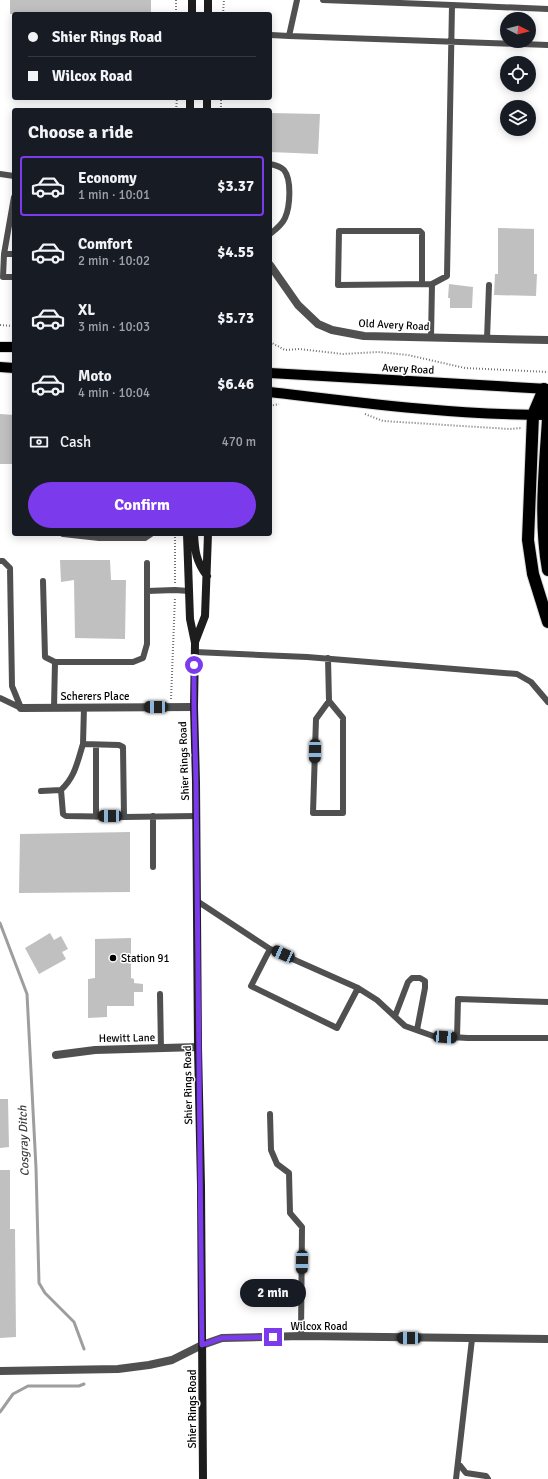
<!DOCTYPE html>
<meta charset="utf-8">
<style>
body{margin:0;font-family:Signika,sans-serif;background:#20242c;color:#f1f3f6;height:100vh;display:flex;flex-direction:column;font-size:15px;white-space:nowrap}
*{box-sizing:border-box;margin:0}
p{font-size:13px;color:#9ea1a6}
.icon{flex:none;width:22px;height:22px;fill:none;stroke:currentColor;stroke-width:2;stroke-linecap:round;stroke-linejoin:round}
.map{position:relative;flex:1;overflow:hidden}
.details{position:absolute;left:12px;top:108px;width:260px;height:428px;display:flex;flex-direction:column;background:#171b24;border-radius:4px;box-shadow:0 2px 10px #0003}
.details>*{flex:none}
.banner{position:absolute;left:12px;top:12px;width:260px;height:88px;border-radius:4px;box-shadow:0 2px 10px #0003;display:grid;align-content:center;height:88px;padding:0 16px;background:#171b24}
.needle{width:26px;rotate:96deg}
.buttons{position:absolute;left:500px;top:12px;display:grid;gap:8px}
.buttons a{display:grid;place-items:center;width:36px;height:36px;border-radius:50%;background:#171b24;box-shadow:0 2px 10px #0003;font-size:20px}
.end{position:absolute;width:18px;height:18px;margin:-9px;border:5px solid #7c3aed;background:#fff;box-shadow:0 0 0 2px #fff}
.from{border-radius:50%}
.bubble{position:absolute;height:28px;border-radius:14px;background:#171b24;box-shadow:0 2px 10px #0003;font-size:13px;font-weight:700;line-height:28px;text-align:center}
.car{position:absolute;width:12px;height:24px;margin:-12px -6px;border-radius:5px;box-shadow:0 0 3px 1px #0007;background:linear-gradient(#222 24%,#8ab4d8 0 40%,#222 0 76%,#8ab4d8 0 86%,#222 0)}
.banner b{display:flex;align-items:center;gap:14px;height:38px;font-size:15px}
.banner b+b{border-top:1px solid #363941}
.banner i{width:10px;height:10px;background:#f1f3f6}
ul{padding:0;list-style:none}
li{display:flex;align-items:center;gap:12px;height:60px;margin:0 8px 6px;padding:0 8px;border:2px solid transparent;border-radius:4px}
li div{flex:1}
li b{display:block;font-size:15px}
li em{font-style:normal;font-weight:700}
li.selected{border-color:#7c3aed}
li>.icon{width:36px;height:36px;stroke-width:1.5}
h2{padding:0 16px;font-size:18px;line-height:48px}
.pay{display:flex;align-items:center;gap:10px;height:44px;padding:0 16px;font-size:15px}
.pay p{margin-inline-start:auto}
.primary-button{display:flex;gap:8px;margin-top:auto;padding:8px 16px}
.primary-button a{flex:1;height:46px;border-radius:24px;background:#7c3aed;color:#fff;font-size:16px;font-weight:700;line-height:46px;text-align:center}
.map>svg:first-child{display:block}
</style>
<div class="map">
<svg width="548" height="1479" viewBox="0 0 548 1479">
<rect width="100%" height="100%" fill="#fff"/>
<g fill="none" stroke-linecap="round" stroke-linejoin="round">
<path stroke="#9e9e9e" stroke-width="3" d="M0,923L27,994L36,1168L39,1283L45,1293L74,1322L84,1349
M0,1412L13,1394L28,1386H79L84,1384"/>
</g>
<path fill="#c0c0c0" d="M10,0H151V14H10Z
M270,113L320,114L318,154L270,152Z
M498,228L534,229V274H537L536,296L494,295L495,274H498Z
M449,284L473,287L472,308H450V298H448Z
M0,414L14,415V464H0Z
M60,560H110L111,580H126L125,639L75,638L74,580L61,582Z
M130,832V892L19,893L20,834Z
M50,933L54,940L61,936L68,949L62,952L66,959L39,974L25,948Z
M131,938V978L134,979V983L143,984V992H134V1006H107V1017L88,1018V979L95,978V939Z
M0,1099H8L9,1147L0,1148Z
M0,1170H10V1229H15L16,1337L0,1338Z"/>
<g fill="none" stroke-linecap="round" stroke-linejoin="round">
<defs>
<path id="primary" d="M0,347H14
M0,367L14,368
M270,373L548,389
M270,392C362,403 455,415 548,415"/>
<path id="motorway" d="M544,389L533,415L528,540L533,574L548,622
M544,389L548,414
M548,419C545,469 539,520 548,570"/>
</defs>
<use href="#primary" stroke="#dbdbdb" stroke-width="12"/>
<use href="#motorway" stroke="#dbdbdb" stroke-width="14"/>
<path stroke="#727272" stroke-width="2" stroke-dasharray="1 2" stroke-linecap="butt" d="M176,0V14
M223,14L224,0
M176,110L177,98
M221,110V98
M0,325L14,326
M270,342L285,350L299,349L343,354L378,352L408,355L465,368L548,372
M270,406L279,404
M365,414L383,421L510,429L521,428
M175,583V534
M171,699L175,597"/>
<path stroke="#505050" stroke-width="6" d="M297,0L289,36L548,45
M323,0L452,5L447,276L432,284L431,338
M452,5L548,9
M271,35L289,36
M270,164C275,165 280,166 284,170C292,180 290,207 285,218C282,225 275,230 270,234
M0,174L14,176
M14,197L4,254H14
M4,254L3,277H14
M422,284V233L420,231H339L338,285L432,284
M487,339L489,285
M63,534L99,538H145L151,534
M0,561H3L10,568L12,686L21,708
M43,581L45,657L55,662H133L143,658L147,644V563
M147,591L175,590L189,591
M195,652L307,657L517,674L531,682L548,702
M328,658L329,701L316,719L313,813H343V718L329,701
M0,698L21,708
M54,708L55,662
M61,790C75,777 77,763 83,744
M41,791L61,790L63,814L66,816L124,817L123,747L119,745L83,744L84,707
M96,817V745
M124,817L197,816
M153,867V816
M197,901L270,949L358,988L377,1000L405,1026L433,1036L468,1038H548
M270,949L251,986L337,1028L358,988
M160,994L161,1049
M395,1016L408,982L412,978H420L425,981V988L417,1030
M457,1038L458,999L548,1002
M270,1114L271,1150L277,1164L289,1173L290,1213L302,1227L301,1336
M273,1298L302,1297
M458,1463L466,1473L486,1476L488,1479
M456,1479L472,1339"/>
<path stroke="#505050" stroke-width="8" d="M270,265L298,305L318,324L332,330L364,336L548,340
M21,708L194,707
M56,1055L95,1050L198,1047
M202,1345L222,1338L301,1336L548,1339"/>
<path stroke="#505050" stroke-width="8" d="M0,1371L118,1369L149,1365L172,1360L202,1345"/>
<path stroke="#1d1d1d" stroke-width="8" d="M192,14V0
M208,14V0
M190,110V98
M207,110V98
M187,534L190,619L195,643L194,707L196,782L198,1047L201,1186L203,1479
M194,534C195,552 196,561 207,576
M195,642L205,616L208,534"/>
<use href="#primary" stroke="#000" stroke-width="10"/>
<use href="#motorway" stroke="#000" stroke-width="12"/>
</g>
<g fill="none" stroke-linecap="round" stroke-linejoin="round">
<path stroke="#7c3aed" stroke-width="5" d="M194,665V707L196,782L202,1345L222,1338L273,1337"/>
</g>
<circle fill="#000" stroke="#fff" stroke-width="1.5" cx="113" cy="958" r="4"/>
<g text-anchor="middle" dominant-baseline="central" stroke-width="3" stroke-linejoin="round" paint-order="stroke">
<g font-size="11" fill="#000" stroke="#fff">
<text transform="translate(394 325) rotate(3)">Old Avery Road</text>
<text transform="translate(408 369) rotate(3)">Avery Road</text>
<text x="95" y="696">Scherers Place</text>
<text transform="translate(184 761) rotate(-92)">Shier Rings Road</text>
<text transform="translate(127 1038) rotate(-1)">Hewitt Lane</text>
<text transform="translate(188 1085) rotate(-91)">Shier Rings Road</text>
<text x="319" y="1326">Wilcox Road</text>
<text transform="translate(192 1409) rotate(-90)">Shier Rings Road</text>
</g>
<g font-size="11" fill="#000" stroke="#fff" text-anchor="start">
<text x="121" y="958">Station 91</text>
</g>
<g font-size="12" font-style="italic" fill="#3f3f3f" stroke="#fff">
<text transform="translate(24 1141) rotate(-92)">Cosgray Ditch</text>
</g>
</g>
</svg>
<div class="buttons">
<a><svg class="needle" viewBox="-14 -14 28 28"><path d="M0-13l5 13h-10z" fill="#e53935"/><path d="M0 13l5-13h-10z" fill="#9ea1a6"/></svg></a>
<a><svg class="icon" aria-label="locate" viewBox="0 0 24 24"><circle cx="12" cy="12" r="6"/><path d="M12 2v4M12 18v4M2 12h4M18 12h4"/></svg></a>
<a><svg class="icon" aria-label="layers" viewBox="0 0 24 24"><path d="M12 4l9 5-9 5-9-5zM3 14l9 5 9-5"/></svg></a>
</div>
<i class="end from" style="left:194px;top:665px"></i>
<i class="end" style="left:273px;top:1337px"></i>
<div class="bubble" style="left:240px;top:1279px;width:66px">2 min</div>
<i class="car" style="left:156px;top:707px;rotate:270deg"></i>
<i class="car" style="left:315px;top:751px;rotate:181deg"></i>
<i class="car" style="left:110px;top:816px;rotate:270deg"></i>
<i class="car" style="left:283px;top:954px;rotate:294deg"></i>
<i class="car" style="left:445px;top:1037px;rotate:94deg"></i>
<i class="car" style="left:302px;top:1262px;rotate:181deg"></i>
<i class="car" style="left:409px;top:1338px;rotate:271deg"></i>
<div class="banner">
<b><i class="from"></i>Shier Rings Road</b>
<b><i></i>Wilcox Road</b>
</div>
<section class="details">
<h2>Choose a ride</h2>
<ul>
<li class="selected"><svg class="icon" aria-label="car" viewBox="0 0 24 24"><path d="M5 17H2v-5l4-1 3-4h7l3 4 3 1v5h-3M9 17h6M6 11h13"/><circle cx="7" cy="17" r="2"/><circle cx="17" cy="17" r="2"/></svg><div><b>Economy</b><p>1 min · 10:01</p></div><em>$3.37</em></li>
<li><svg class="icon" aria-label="car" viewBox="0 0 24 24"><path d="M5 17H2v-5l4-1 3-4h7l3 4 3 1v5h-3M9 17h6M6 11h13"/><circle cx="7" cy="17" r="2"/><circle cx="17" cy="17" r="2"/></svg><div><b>Comfort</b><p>2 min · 10:02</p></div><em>$4.55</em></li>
<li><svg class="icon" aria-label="car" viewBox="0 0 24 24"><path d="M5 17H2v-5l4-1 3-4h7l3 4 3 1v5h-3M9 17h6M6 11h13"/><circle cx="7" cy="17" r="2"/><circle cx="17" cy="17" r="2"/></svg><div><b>XL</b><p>3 min · 10:03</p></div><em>$5.73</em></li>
<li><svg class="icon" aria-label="car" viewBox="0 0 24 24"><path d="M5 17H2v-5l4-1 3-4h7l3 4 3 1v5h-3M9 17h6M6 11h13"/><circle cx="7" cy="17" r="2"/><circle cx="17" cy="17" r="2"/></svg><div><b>Moto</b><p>4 min · 10:04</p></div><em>$6.46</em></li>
</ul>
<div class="pay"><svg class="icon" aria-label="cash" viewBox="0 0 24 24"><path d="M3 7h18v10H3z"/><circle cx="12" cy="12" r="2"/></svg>Cash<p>470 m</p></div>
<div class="primary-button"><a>Confirm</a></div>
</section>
</div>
